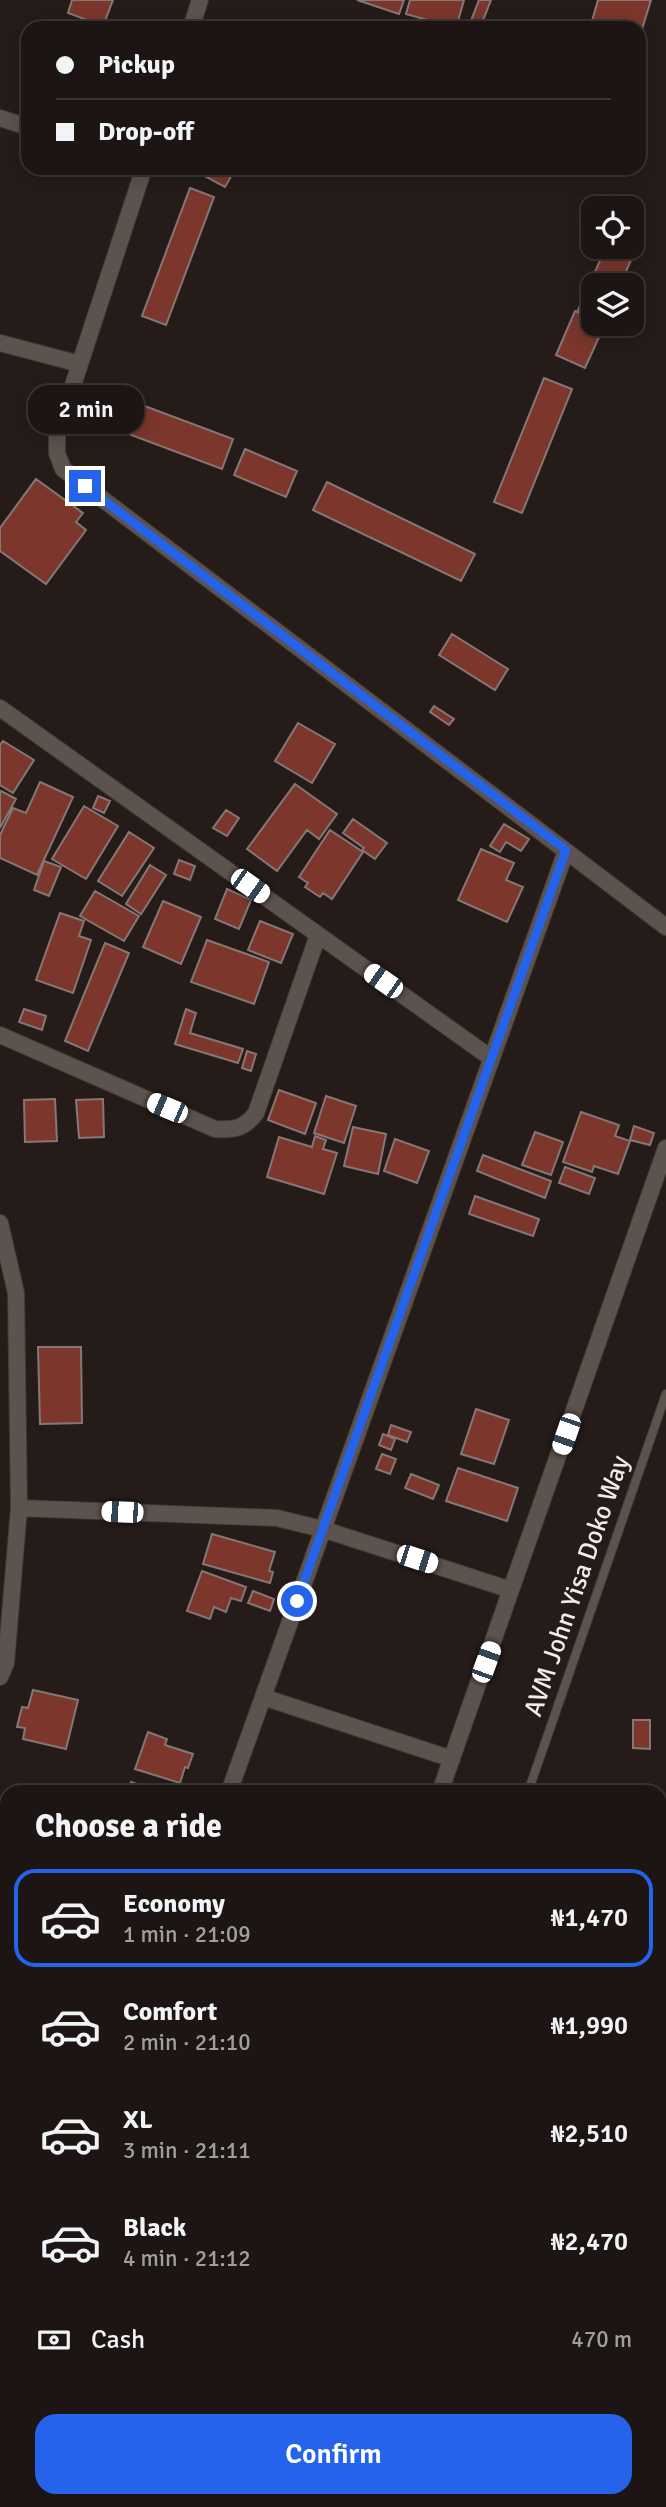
<!DOCTYPE html>
<meta charset="utf-8">
<style>
body{margin:0;font-family:Signika,sans-serif;background:#251e1c;color:#f1f3f6;height:100vh;display:flex;flex-direction:column;font-size:26px;white-space:nowrap}
*{box-sizing:border-box;margin:0}
p{font-size:23px;color:#a09fa0}
.icon{flex:none;width:38px;height:38px;fill:none;stroke:currentColor;stroke-width:2;stroke-linecap:round;stroke-linejoin:round}
.map{position:relative;flex:1;overflow:hidden}
.panel{position:absolute;left:0px;top:1785px;width:667px;height:723px;display:flex;flex-direction:column;background:#1c1513;border-radius:21px 21px 0 0;box-shadow:0 4px 18px #0003,0 0 0 2px #3a3433}
.panel>*{flex:none}
.top-card{position:absolute;left:21px;top:21px;width:625px;height:154px;border-radius:21px;box-shadow:0 4px 18px #0003,0 0 0 2px #3a3433;display:grid;align-content:center;height:154px;padding:0 35px;background:#1c1513}
.controls{position:absolute;left:581px;top:196px;display:grid;gap:14px}
.controls a{display:grid;place-items:center;width:63px;height:63px;border-radius:14px;background:#1c1513;box-shadow:0 4px 18px #0003,0 0 0 2px #3a3433;font-size:35px}
.end{position:absolute;width:32px;height:32px;margin:-16px;border:9px solid #2563eb;background:#fff;box-shadow:0 0 0 4px #fff}
.from{border-radius:50%}
.bubble{position:absolute;height:49px;border-radius:21px;background:#1c1513;box-shadow:0 4px 18px #0003,0 0 0 2px #3a3433;font-size:23px;font-weight:600;line-height:49px;text-align:center}
.car{position:absolute;width:21px;height:42px;margin:-21px -10px;border-radius:9px;box-shadow:0 0 5px 2px #0007;background:linear-gradient(#fff 24%,#345 0 40%,#fff 0 76%,#345 0 86%,#fff 0)}
.top-card b{display:flex;align-items:center;gap:24px;height:66px;font-size:26px}
.top-card b+b{border-top:2px solid #3a3433}
.top-card i{width:18px;height:18px;background:#f1f3f6}
ul{padding:0;list-style:none}
li{display:flex;align-items:center;gap:21px;height:98px;margin:0 14px 10px;padding:0 21px;border:4px solid transparent;border-radius:21px}
li div{flex:1}
li b{display:block;font-size:26px}
li em{font-style:normal;font-weight:600}
li.on{border-color:#2563eb}
li>.icon{width:63px;height:63px;stroke-width:1.5}
h2{padding:0 35px;font-size:32px;line-height:84px}
.pay{display:flex;align-items:center;gap:18px;height:77px;padding:0 35px;font-size:26px}
.pay p{margin-inline-start:auto}
.cta{display:flex;gap:14px;margin-top:auto;padding:14px 35px}
.cta a{flex:1;height:80px;border-radius:21px;background:#2563eb;color:#fff;font-size:28px;font-weight:600;line-height:80px;text-align:center}
.map>svg:first-child{display:block}
</style>
<div class="map">
<svg width="666" height="2507" viewBox="0 0 666 2507">
<rect width="100%" height="100%" fill="#251c19"/>
<path fill="#7c362c" stroke="#847876" stroke-width="2" d="M72,0H113L103,26L68,13Z
M357,0H404L399,14Z
M410,0H464L456,28L406,14Z
M479,0H491L480,28H475L469,26Z
M598,0H651L639,39V28H590Z
M202,168H236L225,187L199,173Z
M190,188L214,197L166,325L142,316Z
M632,239L639,242L620,285H593L591,316L578,310L606,247H632Z
M575,311L593,319V317V324H605L585,368L556,355Z
M544,378L572,389L522,513L494,502Z
M142,405L233,439L222,469L131,435Z
M245,449L297,471L286,497L234,475Z
M36,479L83,513L76,522L86,530L46,584L0,551V528Z
M327,482L475,554L461,581L313,510Z
M452,634L508,669L495,690L439,655Z
M434,706L454,719L449,725L430,712Z
M298,723L335,744L312,783L275,761Z
M3,741L34,760L13,793L0,785V745Z
M40,782L73,797L37,875L0,858V835L13,808L26,813Z
M295,784L337,814L319,839L307,830L277,871L247,849Z
M1,791L16,799L0,828V793Z
M98,796L110,801L104,813L93,808Z
M84,806L118,826L86,879L52,859Z
M226,810L239,818L227,836L213,828Z
M353,819L387,843L375,859L362,850L364,848L343,833Z
M504,824L529,839L521,851L506,842L500,852L490,846Z
M330,830L363,852L332,899L323,893L320,897L305,887L308,883L299,877Z
M129,832L154,848L122,896L98,881Z
M481,849L514,863L506,880L523,887L507,922L458,900Z
M179,860L195,866L190,880L174,874Z
M44,861L61,867L49,896L34,890Z
M150,865L166,875L141,914L126,904Z
M227,889L251,900L239,929L215,919Z
M95,891L139,916L124,941L80,916Z
M163,901L201,917L181,964L143,947Z
M60,913L84,921L79,936L91,940L73,993L36,980Z
M260,921L293,934L281,963L248,950Z
M207,940L269,962L254,1004L191,982Z
M105,943L129,953L88,1051L65,1041Z
M24,1009L46,1016L42,1030L19,1022Z
M186,1009L196,1013L190,1033L243,1049L238,1063L175,1044Z
M247,1051L256,1054L251,1071L242,1068Z
M279,1090L316,1103L305,1134L268,1120Z
M326,1096L356,1106L344,1143L314,1133Z
M55,1099L57,1141L25,1142L24,1100Z
M103,1099L104,1137L79,1138L76,1100Z
M581,1112L619,1125L615,1136L630,1141L618,1174L594,1166L592,1172L563,1162Z
M634,1126L654,1133L650,1145L630,1140Z
M353,1127L386,1134L378,1174L344,1166Z
M535,1132L563,1142L551,1175L522,1165Z
M315,1136L326,1140L323,1149L337,1153L324,1194L267,1177L279,1137L312,1147Z
M395,1139L429,1151L417,1183L384,1171Z
M483,1155L551,1181L545,1198L477,1171Z
M565,1167L595,1178L589,1194L559,1183Z
M475,1196L539,1219L533,1236L469,1214Z
M38,1347H81L82,1423L40,1424Z
M476,1409L509,1420L494,1464L461,1454Z
M391,1425L411,1432L407,1442L388,1435Z
M383,1434L395,1439L391,1450L379,1445Z
M382,1454L396,1459L390,1474L376,1469Z
M458,1468L518,1488L507,1521L446,1501Z
M411,1474L439,1485L433,1499L405,1488Z
M212,1534L275,1552L269,1571L273,1572L270,1583L203,1564Z
M202,1571L246,1587L241,1601L231,1598L226,1612L214,1607L210,1619L187,1611Z
M253,1591L274,1599L270,1611L248,1603Z
M33,1690L78,1700L66,1749L23,1739L25,1728L17,1727L22,1707L28,1708Z
M633,1720H650V1749L633,1748Z
M148,1732L167,1739L165,1745L193,1754L188,1768L185,1767L180,1783L135,1769Z
M131,1782L160,1792H128Z
M0,1942L7,1947V1990L0,1986Z
M0,2005L7,2009V2020L0,2030Z
M0,2192L7,2194V2228L3,2227L2,2230L0,2229Z
M34,2501H69L67,2507L58,2504L57,2507H47L33,2503Z"/>
<g fill="none" stroke-linecap="round" stroke-linejoin="round">
<defs>
<path id="lane" d="M528,1792L666,1394
M280,2507L282,2501"/>
<path id="street" d="M191,28L200,0
M0,118L28,127
M144,168L57,434V453L63,469L666,927
M0,343L80,364
M0,708L491,1058
M0,1035L215,1129C234,1130 244,1129 256,1113L318,935
M0,1223L16,1293L19,1508L6,1663L0,1677
M19,1508L277,1518L322,1529L511,1590
M263,1697L452,1759
M229,1792L566,851
M440,1792L666,1148
M0,2077L7,2069
M0,2441L7,2421
M190,2507L192,2501"/>
</defs>
<use href="#lane" stroke="#403936" stroke-width="10"/>
<use href="#street" stroke="#403936" stroke-width="18"/>
<use href="#lane" stroke="#5d534e" stroke-width="8"/>
<use href="#street" stroke="#5d534e" stroke-width="16"/>
</g>
<g fill="none" stroke-linecap="round" stroke-linejoin="round">
<path stroke="#2563eb" stroke-width="9" d="M85,486L566,850L297,1601"/>
</g>
<g text-anchor="middle" dominant-baseline="central" stroke-width="5" stroke-linejoin="round" paint-order="stroke">
<g font-size="26" fill="#f1ebe9" stroke="#251c19">
<text transform="translate(577 1586) rotate(-71)">AVM John Yisa Doko Way</text>
</g>
</g>
</svg>
<div class="controls">
<a><svg class="icon" aria-label="locate" viewBox="0 0 24 24"><circle cx="12" cy="12" r="6"/><path d="M12 2v4M12 18v4M2 12h4M18 12h4"/></svg></a>
<a><svg class="icon" aria-label="layers" viewBox="0 0 24 24"><path d="M12 4l9 5-9 5-9-5zM3 14l9 5 9-5"/></svg></a>
</div>
<i class="end from" style="left:297px;top:1601px"></i>
<i class="end" style="left:85px;top:486px"></i>
<div class="bubble" style="left:28px;top:385px;width:116px">2 min</div>
<i class="car" style="left:250px;top:886px;rotate:125deg"></i>
<i class="car" style="left:383px;top:981px;rotate:305deg"></i>
<i class="car" style="left:167px;top:1108px;rotate:293deg"></i>
<i class="car" style="left:566px;top:1434px;rotate:199deg"></i>
<i class="car" style="left:122px;top:1512px;rotate:272deg"></i>
<i class="car" style="left:417px;top:1559px;rotate:108deg"></i>
<i class="car" style="left:486px;top:1662px;rotate:20deg"></i>
<div class="top-card">
<b><i class="from"></i>Pickup</b>
<b><i></i>Drop-off</b>
</div>
<section class="panel">
<h2>Choose a ride</h2>
<ul>
<li class="on"><svg class="icon" aria-label="car" viewBox="0 0 24 24"><path d="M5 17H2v-5l4-1 3-4h7l3 4 3 1v5h-3M9 17h6M6 11h13"/><circle cx="7" cy="17" r="2"/><circle cx="17" cy="17" r="2"/></svg><div><b>Economy</b><p>1 min · 21:09</p></div><em>₦1,470</em></li>
<li><svg class="icon" aria-label="car" viewBox="0 0 24 24"><path d="M5 17H2v-5l4-1 3-4h7l3 4 3 1v5h-3M9 17h6M6 11h13"/><circle cx="7" cy="17" r="2"/><circle cx="17" cy="17" r="2"/></svg><div><b>Comfort</b><p>2 min · 21:10</p></div><em>₦1,990</em></li>
<li><svg class="icon" aria-label="car" viewBox="0 0 24 24"><path d="M5 17H2v-5l4-1 3-4h7l3 4 3 1v5h-3M9 17h6M6 11h13"/><circle cx="7" cy="17" r="2"/><circle cx="17" cy="17" r="2"/></svg><div><b>XL</b><p>3 min · 21:11</p></div><em>₦2,510</em></li>
<li><svg class="icon" aria-label="car" viewBox="0 0 24 24"><path d="M5 17H2v-5l4-1 3-4h7l3 4 3 1v5h-3M9 17h6M6 11h13"/><circle cx="7" cy="17" r="2"/><circle cx="17" cy="17" r="2"/></svg><div><b>Black</b><p>4 min · 21:12</p></div><em>₦2,470</em></li>
</ul>
<div class="pay"><svg class="icon" aria-label="cash" viewBox="0 0 24 24"><path d="M3 7h18v10H3z"/><circle cx="12" cy="12" r="2"/></svg>Cash<p>470 m</p></div>
<div class="cta"><a>Confirm</a></div>
</section>
</div>
